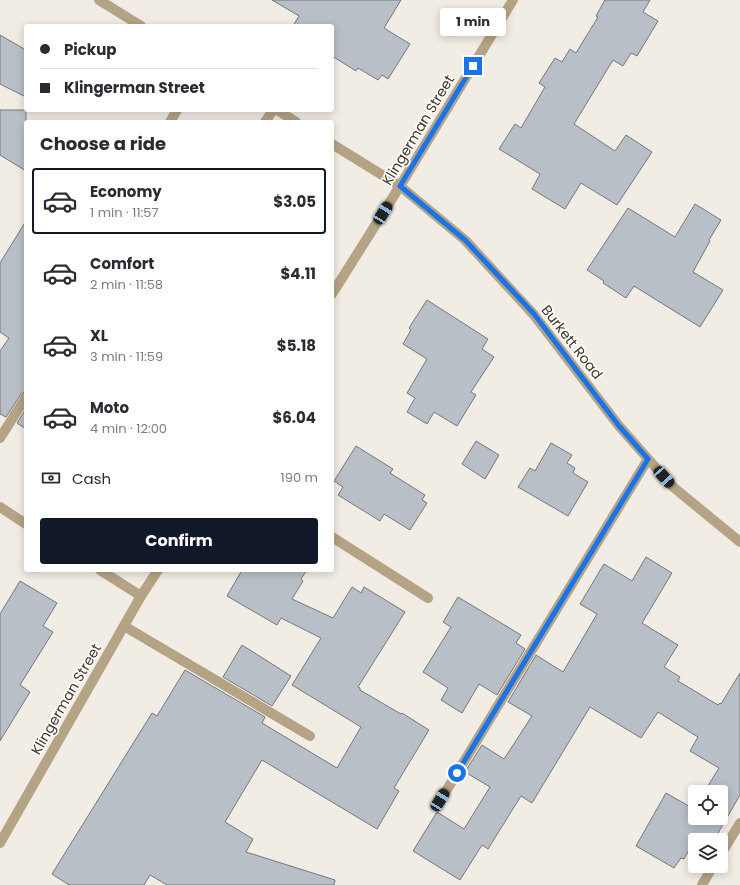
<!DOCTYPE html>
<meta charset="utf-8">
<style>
body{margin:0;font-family:Poppins,sans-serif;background:#f2f2f3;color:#2b2b33;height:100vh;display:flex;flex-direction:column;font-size:15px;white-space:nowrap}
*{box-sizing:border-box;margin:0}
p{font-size:13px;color:#7c7c81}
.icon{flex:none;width:22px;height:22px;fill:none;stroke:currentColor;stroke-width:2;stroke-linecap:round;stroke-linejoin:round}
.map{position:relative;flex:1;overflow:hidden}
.side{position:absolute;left:24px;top:120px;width:310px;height:452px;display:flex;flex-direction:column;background:#fff;border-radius:4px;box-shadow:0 2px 10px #0003}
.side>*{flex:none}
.hud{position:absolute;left:24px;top:24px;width:310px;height:88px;border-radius:4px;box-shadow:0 2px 10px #0003;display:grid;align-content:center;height:88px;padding:0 16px;background:#fff}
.fabs{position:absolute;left:688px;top:785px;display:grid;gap:8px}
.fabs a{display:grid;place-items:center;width:40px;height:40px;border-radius:4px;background:#fff;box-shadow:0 2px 10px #0003;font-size:20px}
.end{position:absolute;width:18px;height:18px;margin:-9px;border:5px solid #1a73e8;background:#fff;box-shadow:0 0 0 2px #fff}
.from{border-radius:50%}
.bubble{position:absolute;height:28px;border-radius:4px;background:#fff;box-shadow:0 2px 10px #0003;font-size:13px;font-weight:700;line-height:28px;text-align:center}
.car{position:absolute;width:12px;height:24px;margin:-12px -6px;border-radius:5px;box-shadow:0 0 3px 1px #0007;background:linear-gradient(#222 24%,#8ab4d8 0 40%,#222 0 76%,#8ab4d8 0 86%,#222 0)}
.hud b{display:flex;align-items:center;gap:14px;height:38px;font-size:15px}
.hud b+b{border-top:1px solid #e1e1e2}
.hud i{width:10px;height:10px;background:#2b2b33}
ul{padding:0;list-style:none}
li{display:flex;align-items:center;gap:12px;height:66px;margin:0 8px 6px;padding:0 8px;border:2px solid transparent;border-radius:4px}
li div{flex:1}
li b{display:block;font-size:15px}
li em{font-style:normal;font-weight:700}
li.active{border-color:#111827}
li>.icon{width:36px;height:36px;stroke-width:1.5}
h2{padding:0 16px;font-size:18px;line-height:48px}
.pay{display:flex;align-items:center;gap:10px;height:44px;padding:0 16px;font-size:15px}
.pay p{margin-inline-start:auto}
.cta{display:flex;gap:8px;margin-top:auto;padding:8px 16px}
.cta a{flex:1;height:46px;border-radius:4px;background:#111827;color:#fff;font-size:16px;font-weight:700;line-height:46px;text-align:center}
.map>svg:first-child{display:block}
</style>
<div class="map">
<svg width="740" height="885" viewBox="0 0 740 885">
<rect width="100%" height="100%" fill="#f1ece4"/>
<path fill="#b9bfc6" stroke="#73797f" d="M272,0H401L384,28L410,44L388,79L382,75L378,80L358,68L356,71L332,56V26H293L299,16Z
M605,0H650L643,12L658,21L637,56L631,53L623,66L613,60L574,124L615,151L626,135L652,152L617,205L581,183L565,209L532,189L540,174L499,149L515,124L521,128L545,87L539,83L555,58L562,62L570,49L576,53L598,17L596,16Z
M0,35L26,50V97L0,84Z
M0,110H26V171L0,155Z
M695,204L721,220L709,240L710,241L693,272L723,290L700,327L634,286L626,298L603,283L604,281L587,270L628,208L675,237Z
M26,221V391L21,394L6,417L0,414V351L9,338L0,332V263Z
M427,300L488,339L482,349L494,357L471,392L476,395L457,426L434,412L427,424L407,412L415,398L407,393L427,359L403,344L411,330L409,328Z
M26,409V429L17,423Z
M476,441L499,455L485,479L462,464Z
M551,443L572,455L567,463L575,468L573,473L588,482L568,516L518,487L530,468L535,471Z
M356,446L393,469L390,473L425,495L422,500L427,503L410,530L384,514L380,521L338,495L343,487L334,481Z
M646,557L672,573L642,623L678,645L664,667L680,677L678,681L718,705L720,703L721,704L740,673V795L714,840H694L684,859L681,858L674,868L636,846L666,793L694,809L695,808V818H721V792H704L719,768L690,751L698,737L658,712L641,738L590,707L532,803L521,796L488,849L482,845L460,880L413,851L437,812L464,829L490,787L465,772L482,745L504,759L532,716L508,702L536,655L563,672L597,614L580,604L604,564L632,581Z
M242,570H307L301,579L303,581L292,599L333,618L352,587L361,593L364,587L405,612L358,687L360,688V690L401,714L402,713L429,730L394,788L399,791L377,829L262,760L225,822L253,839L246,852L335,880L334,885H167L150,875L144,885H69L52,874L152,713L157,716L185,670L265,717L262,723L337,768L361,727L292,685L321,638L281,618L277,625L227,596Z
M20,581L57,603L43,626L53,632L20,685L30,692L0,741V614Z
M458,597L521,635L516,643L525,649L497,695L479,684L462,713L441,700L448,688L423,672L451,627L443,622Z
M242,645L291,676L272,706L223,677Z"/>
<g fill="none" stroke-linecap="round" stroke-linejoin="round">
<path stroke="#b5a385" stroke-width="10" d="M99,0L141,26
M277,110L296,122
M170,122L177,110
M265,122L273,110
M332,144L400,186L465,240L534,315L619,426L672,486L740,542
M332,294L400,186L513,0
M0,438L26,397
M0,507L26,524
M332,537L428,598
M100,570L141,596
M124,626L310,736
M440,801L648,459
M0,843L141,596L158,570
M721,854L740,823
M702,885L713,866"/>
</g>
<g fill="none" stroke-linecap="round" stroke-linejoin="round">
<path stroke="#1a73e8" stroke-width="5" d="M457,773L648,459L619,426L534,314L465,240L400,186L473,66"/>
</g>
<g text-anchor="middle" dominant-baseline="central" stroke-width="3.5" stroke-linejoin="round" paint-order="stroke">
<g font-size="14" fill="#3a3835" stroke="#fffaf2">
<text transform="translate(418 130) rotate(-59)">Klingerman Street</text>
<text transform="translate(572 342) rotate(52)">Burkett Road</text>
<text transform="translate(66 699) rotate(-60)">Klingerman Street</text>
</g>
</g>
</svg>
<div class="fabs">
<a><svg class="icon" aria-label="locate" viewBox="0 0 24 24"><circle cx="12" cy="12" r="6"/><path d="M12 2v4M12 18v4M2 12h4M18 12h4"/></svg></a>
<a><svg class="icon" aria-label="layers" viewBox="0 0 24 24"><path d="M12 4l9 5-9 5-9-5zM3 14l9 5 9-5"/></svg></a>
</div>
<i class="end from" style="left:457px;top:773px"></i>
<i class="end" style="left:473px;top:66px"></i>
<div class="bubble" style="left:440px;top:8px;width:66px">1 min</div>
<i class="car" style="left:383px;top:213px;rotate:32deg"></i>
<i class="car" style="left:664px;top:477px;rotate:138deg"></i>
<i class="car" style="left:440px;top:800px;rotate:31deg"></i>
<div class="hud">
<b><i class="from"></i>Pickup</b>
<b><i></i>Klingerman Street</b>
</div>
<section class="side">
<h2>Choose a ride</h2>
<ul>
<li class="active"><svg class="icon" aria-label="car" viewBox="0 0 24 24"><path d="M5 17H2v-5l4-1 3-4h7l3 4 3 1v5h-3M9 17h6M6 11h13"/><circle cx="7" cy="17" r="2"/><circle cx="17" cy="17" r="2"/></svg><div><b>Economy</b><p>1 min · 11:57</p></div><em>$3.05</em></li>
<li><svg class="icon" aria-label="car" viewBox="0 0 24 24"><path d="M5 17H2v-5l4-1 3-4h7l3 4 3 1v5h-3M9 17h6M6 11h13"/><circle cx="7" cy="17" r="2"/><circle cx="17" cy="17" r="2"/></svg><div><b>Comfort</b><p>2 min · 11:58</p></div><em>$4.11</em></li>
<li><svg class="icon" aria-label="car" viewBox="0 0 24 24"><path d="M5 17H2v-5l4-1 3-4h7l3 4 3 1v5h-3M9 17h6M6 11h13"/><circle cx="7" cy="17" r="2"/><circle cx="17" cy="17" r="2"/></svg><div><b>XL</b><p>3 min · 11:59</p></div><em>$5.18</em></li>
<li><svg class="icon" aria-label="car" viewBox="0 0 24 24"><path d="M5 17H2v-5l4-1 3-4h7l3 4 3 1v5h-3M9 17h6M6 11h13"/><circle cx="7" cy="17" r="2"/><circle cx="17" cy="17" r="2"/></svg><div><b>Moto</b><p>4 min · 12:00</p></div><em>$6.04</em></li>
</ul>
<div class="pay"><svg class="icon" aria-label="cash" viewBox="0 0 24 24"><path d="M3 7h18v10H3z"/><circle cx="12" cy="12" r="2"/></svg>Cash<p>190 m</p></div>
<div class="cta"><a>Confirm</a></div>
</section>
</div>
